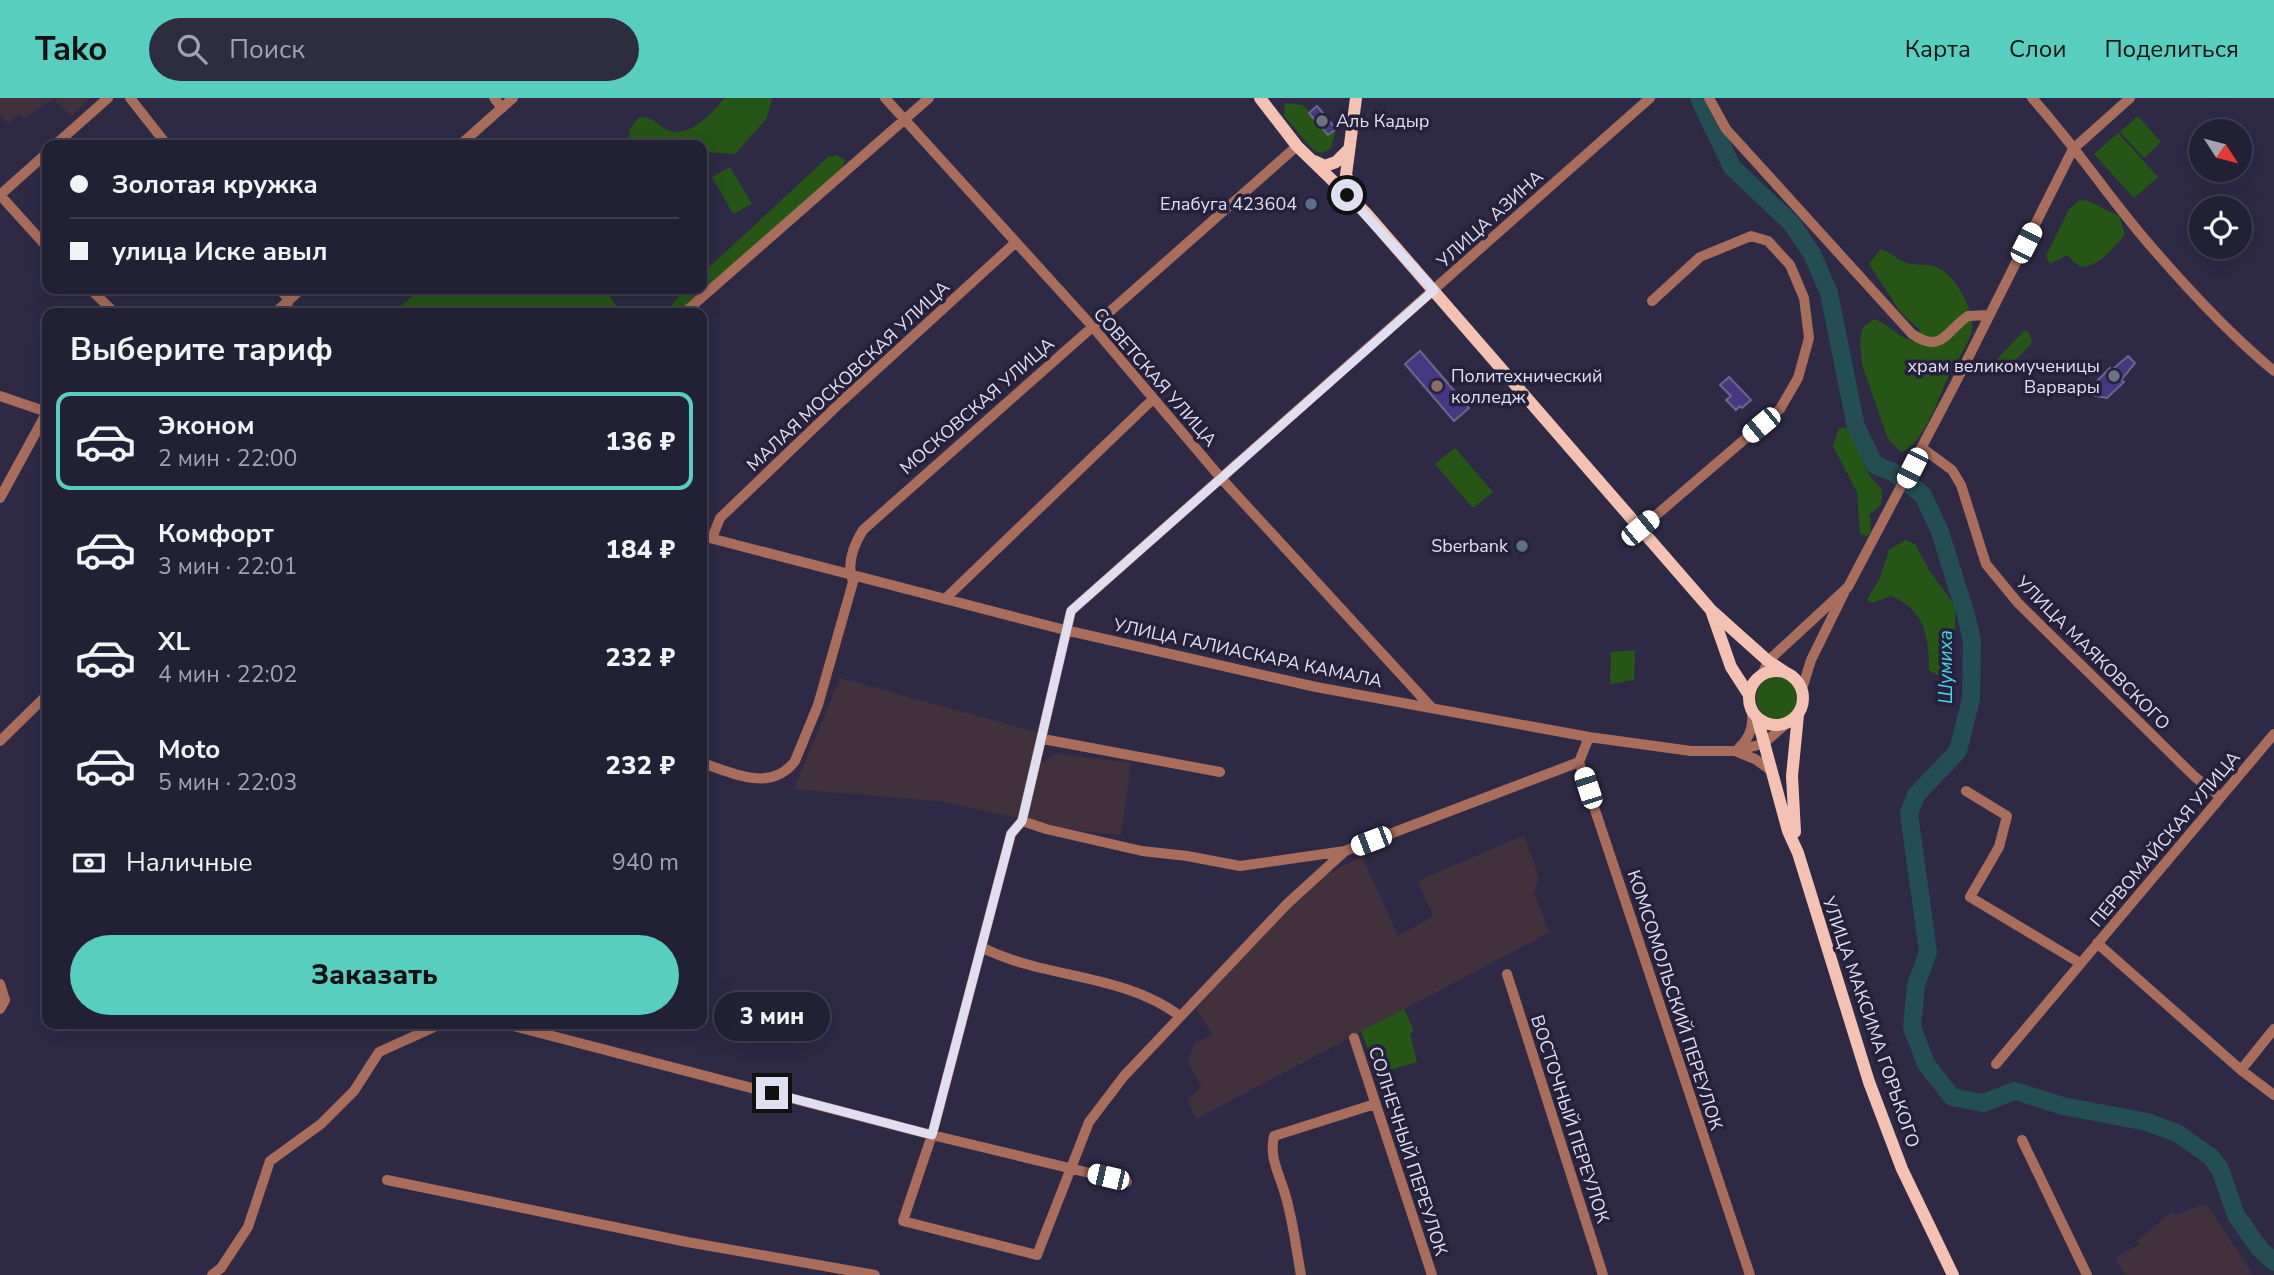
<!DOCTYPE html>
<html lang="ru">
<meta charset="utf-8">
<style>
body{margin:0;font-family:"Nunito Sans",sans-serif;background:#2e2d40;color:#f1f3f6;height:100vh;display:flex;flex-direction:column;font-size:26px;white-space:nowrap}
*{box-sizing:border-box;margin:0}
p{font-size:23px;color:#a2a3ac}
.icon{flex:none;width:38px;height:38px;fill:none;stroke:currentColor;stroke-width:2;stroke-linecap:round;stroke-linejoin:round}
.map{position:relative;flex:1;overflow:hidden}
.side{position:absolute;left:42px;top:210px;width:665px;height:721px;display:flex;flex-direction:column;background:#222034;border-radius:14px;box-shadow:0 7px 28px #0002,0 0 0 2px #3f3e4f}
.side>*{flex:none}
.hud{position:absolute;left:42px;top:42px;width:665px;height:154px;border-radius:14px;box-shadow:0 7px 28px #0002,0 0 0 2px #3f3e4f;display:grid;align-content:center;height:154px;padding:0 28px;background:#222034}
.needle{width:46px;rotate:126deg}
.controls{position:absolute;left:2189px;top:21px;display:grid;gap:14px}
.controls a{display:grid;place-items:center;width:63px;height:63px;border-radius:50%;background:#222034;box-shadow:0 7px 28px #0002,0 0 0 2px #3f3e4f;font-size:35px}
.end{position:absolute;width:32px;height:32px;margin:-16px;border:9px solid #e0dff1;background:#111;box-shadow:0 0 0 4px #111}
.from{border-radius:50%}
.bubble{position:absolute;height:49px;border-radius:24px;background:#222034;box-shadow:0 7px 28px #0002,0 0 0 2px #3f3e4f;font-size:23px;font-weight:800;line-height:49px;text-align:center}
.car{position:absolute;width:21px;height:42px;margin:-21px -10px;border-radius:9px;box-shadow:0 0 5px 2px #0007;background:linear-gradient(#fff 24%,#345 0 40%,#fff 0 76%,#345 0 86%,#fff 0)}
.hud b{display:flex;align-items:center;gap:24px;height:66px;font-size:26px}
.hud b+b{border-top:2px solid #3f3e4f}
.hud i{width:18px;height:18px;background:#f1f3f6}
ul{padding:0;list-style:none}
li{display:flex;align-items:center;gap:21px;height:98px;margin:0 14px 10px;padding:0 14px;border:4px solid transparent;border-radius:14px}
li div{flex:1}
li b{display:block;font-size:26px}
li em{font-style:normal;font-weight:800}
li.selected{border-color:#58cec1}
li>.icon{width:63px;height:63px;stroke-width:1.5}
h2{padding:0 28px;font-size:32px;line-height:84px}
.pay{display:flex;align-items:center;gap:18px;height:77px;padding:0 28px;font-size:26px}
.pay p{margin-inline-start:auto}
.button{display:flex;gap:14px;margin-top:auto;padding:14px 28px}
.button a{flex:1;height:80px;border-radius:42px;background:#58cec1;color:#111;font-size:28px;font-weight:800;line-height:80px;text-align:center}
header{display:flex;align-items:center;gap:42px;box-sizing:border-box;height:98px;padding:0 35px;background:#58cec1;color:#111}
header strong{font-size:33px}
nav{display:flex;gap:38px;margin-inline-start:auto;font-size:24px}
.search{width:490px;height:63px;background:#2e2d40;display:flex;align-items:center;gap:18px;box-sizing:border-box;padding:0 24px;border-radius:38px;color:#a2a3ac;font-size:26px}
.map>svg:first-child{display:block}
</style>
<header>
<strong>Tako</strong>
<div class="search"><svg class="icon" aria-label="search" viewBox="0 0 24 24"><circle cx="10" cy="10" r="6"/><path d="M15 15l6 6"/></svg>Поиск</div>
<nav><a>Карта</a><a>Слои</a><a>Поделиться</a></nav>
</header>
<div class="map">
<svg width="2274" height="1177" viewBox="0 0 2274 1177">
<rect width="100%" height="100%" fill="#2e2a46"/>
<path fill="#40313d" d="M0,0H90L71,18L54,1L24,20L19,16L8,25L0,16Z
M840,580L1039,635L1017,720L938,703L794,691Z
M1057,656L1131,665L1121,737L1070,732L1028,721L1041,665Z
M1524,737L1539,779L1534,796L1550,834L1196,1021L1187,1000L1202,990L1188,964L1194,945L1213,937L1196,911L1247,851L1322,779L1362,758L1398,838L1433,818L1418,783Z
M2207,1107L2253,1177H2125L2115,1160L2140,1146L2137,1142L2172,1114L2176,1117L2199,1108Z"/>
<path fill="#255616" d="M724,0H772L767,20L735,56L702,54V47H628L630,31L638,20C652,16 656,27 668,32C689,41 713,15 724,0Z
M1285,5L1303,7L1328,37L1336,31L1331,50L1323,55L1314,53L1284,18Z
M2138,18L2161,44L2144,60L2120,34Z
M2118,35L2158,79L2134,100L2094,56Z
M837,57L845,62L841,71L685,210L678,215H669C671,205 679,198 686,191H702V176L828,59Z
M730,69L752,106L733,116L712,79Z
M2080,102L2089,103L2119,118L2125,136C2117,146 2095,173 2080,168C2075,166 2071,160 2067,157L2050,166L2046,158L2069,111Z
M1881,151C1890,154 1896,160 1904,164C1914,168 1926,165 1936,169C1955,176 1978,216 1971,236C1964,256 1949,273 1942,293C1935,310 1920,349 1901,354L1888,341L1862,267L1860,243L1863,229L1874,221C1889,226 1899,241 1915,243L1920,236L1919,231L1901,215L1869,166Z
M421,191H605L621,215H392Z
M2024,233L2028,234L2032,243L2030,247L2009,269L1995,273L1994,264Z
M1839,330H1846C1858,343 1860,357 1867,373C1871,380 1877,386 1882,392L1881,407L1870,416L1871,434L1867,439L1860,435L1857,394L1833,348Z
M1455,350L1493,394L1473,410L1435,366Z
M1905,442L1915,446L1929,472L1955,508V567L1952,576L1945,582L1929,572C1929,539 1925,512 1891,498L1872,505L1867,502L1880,480L1889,452Z
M1635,552L1634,582L1610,586L1611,554Z
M1756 600a21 21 0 1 1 42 0a21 21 0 1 1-42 0Z
M1404,911L1414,933L1410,935L1417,964L1377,976L1361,933Z"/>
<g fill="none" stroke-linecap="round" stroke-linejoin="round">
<path stroke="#234e53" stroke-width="18" d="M1699,0L1732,69L1792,126L1812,156L1829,195L1856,329L1875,367L1893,374L1923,397L1940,434L1966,517L1972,542L1971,601L1958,653L1916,697L1909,715L1928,854L1916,887L1912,929L1926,966L1952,999L1983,1005L2015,993L2063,1008L2147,1024L2177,1035L2211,1059L2220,1071L2236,1117L2259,1150L2274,1164"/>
</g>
<path fill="#453781" stroke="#6a6787" stroke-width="2" d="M1317,8L1336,31L1328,37L1309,15Z
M1420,253L1469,310L1454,323L1405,266Z
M2128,258L2135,265L2121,282L2124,284L2107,300L2095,298L2094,286L2110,270L2112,272Z
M1729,279L1751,302L1742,310L1740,308L1736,312L1726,302L1731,298L1720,287Z"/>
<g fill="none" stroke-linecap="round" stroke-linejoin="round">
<path stroke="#a96d5c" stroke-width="10" d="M130,0L167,47
M494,0L502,10
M885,0L1092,228L1220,379L1431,609
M1709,0L1726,31L1912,236C1942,256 1945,234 1968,218L1990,217
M2032,0C2072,44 2105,94 2143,139C2183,186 2227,234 2274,273
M55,47L108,0
M460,47L513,0
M0,97L47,149
M0,97L47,55
M90,191L115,215
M280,191L289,202L287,208
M275,215L301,191
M684,215L929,0
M0,298L47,314
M1922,350L1952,372L1961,387L1986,466L2018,505L2195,679L2221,699
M0,400L47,314
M1640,431L1780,311L1798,280L1809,240L1804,200L1790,167L1768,143L1751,138L1700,159L1652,203
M702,438L1065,532L1316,589L1589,639L1691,653H1734L1763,646L1787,625
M712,440L720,420L841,304L1015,145
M947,499L1153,301
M1762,577L1768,563L1848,489L1956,284L2073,51L2130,0
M1802,591L1811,562L1844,495
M1589,639L1579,664L1750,1177
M1043,641L1220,674
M0,643L47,597
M1738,651C1750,640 1755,627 1751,611
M1735,653L1755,661L1773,674
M702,665C733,675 771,695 795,663L818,607L853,484C846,466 853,448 863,432L1297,48
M1966,693L2007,718L1999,749L1970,799L2080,865
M1022,723L1046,731L1142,753L1187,758L1240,768L1345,753L1579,664
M1345,753L1287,806L1124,978L1089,1024L1037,1157L903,1123L932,1037L1011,736L1022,723L1071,513L1650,0
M2097,845L2241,972L2274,997
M983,850C1045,881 1123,875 1180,918
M1507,876L1603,1177
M0,886L5,902L0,911
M506,926L932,1037L1127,1084
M1354,940L1432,1177
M1996,966L2274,636
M2241,972L2274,931
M2022,1042L2087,1177
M387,1082L687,1144L875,1177
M212,1177L221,1170L248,1129L270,1063L321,1026L354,993L379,954L441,926
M1301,1177C1296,1150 1293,1122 1285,1096C1279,1075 1269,1060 1274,1038L1375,1006"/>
<path stroke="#f4c2b3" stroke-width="12" d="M1260,0L1297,48L1365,114L1711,512L1768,563L1785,574
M1314,63L1325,68L1336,64L1347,53
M1355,100L1346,77L1356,0
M1712,515L1731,569L1749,597
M1749 600a27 27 0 1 1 54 0a27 27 0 1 1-54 0Z
M1757,619L1788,733L1798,755L1869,984L1902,1071L1953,1177
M1795,734L1792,678L1798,617"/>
</g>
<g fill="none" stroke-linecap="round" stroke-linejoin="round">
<path stroke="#e0dff1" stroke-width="9" d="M772,995L932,1037L1011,736L1022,723L1071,513L1434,192L1347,97"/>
</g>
<g fill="#6b7280" stroke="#25213c" stroke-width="2.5">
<circle cx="1322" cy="23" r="7"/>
<circle cx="2114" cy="278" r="7"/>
</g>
<g fill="#5c6f8a" stroke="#25213c" stroke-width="2.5">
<circle cx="1311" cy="106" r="7"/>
<circle cx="1522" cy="448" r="7"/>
</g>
<circle fill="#8d6e63" stroke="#25213c" stroke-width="2.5" cx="1437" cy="288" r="7"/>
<g text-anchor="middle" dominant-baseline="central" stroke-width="7" stroke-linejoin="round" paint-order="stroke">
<g font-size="18" fill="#e0dff1" stroke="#25213c" text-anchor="end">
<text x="1336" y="23" text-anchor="start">Аль Кадыр</text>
<text x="1297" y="106">Елабуга 423604</text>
<text x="2100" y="268">храм великомученицы<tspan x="2100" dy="21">Варвары</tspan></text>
<text x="1451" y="278" text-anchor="start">Политехнический<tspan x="1451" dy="21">колледж</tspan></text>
<text x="1508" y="448">Sberbank</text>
</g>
<g font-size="18" fill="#e0dff1" stroke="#25213c">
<text transform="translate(1490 121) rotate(-42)">УЛИЦА АЗИНА</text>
<text transform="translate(848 278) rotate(-43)">МАЛАЯ МОСКОВСКАЯ УЛИЦА</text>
<text transform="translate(1155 279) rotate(49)">СОВЕТСКАЯ УЛИЦА</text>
<text transform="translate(977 308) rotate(-41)">МОСКОВСКАЯ УЛИЦА</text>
<text transform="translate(1248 555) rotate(12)">УЛИЦА ГАЛИАСКАРА КАМАЛА</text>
<text transform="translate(2093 555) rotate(45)">УЛИЦА МАЯКОВСКОГО</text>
<text transform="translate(2165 741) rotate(-50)">ПЕРВОМАЙСКАЯ УЛИЦА</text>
<text transform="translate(1675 902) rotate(72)">КОМСОМОЛЬСКИЙ ПЕРЕУЛОК</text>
<text transform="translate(1871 924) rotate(71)">УЛИЦА МАКСИМА ГОРЬКОГО</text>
<text transform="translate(1570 1021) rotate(72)">ВОСТОЧНЫЙ ПЕРЕУЛОК</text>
<text transform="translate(1408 1053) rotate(72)">СОЛНЕЧНЫЙ ПЕРЕУЛОК</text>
</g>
<g font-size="19" font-style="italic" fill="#48d6e5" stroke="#25213c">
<text transform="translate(1946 569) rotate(-90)">Шумиха</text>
</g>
</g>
</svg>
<div class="controls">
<a><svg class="needle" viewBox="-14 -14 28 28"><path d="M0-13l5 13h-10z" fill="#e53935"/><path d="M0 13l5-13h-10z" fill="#a2a3ac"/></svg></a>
<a><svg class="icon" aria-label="locate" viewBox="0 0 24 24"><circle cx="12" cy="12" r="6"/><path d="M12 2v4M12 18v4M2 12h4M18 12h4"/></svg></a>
</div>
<i class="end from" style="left:1347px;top:97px"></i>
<i class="end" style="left:772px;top:995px"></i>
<div class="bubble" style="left:714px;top:894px;width:116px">3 мин</div>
<i class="car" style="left:2026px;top:145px;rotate:27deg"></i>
<i class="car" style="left:1761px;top:327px;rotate:230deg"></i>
<i class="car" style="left:1912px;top:370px;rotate:207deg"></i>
<i class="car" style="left:1640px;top:430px;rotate:50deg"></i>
<i class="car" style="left:1588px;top:690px;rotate:342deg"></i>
<i class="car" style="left:1371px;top:743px;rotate:249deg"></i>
<i class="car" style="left:1108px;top:1079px;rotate:283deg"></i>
<div class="hud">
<b><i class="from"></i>Золотая кружка</b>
<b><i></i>улица Иске авыл</b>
</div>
<section class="side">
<h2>Выберите тариф</h2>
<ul>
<li class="selected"><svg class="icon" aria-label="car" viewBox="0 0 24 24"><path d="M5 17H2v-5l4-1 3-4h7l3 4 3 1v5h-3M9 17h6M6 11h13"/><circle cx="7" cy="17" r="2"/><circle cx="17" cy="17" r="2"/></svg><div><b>Эконом</b><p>2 мин · 22:00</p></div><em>136 ₽</em></li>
<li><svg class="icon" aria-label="car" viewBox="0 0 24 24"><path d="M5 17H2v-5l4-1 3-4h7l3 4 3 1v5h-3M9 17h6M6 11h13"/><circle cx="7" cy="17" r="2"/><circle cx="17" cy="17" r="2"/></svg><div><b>Комфорт</b><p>3 мин · 22:01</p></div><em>184 ₽</em></li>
<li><svg class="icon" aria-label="car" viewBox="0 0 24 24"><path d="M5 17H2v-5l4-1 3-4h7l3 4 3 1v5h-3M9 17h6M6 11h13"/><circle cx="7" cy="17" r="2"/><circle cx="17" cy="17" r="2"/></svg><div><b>XL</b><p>4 мин · 22:02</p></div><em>232 ₽</em></li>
<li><svg class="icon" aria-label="car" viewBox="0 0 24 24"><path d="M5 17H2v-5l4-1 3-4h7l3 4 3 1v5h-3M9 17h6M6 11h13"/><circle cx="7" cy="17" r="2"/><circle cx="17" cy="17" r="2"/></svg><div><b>Moto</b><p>5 мин · 22:03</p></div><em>232 ₽</em></li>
</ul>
<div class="pay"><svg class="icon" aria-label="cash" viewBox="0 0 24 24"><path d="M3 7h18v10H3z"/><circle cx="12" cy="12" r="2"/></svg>Наличные<p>940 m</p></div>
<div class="button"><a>Заказать</a></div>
</section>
</div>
